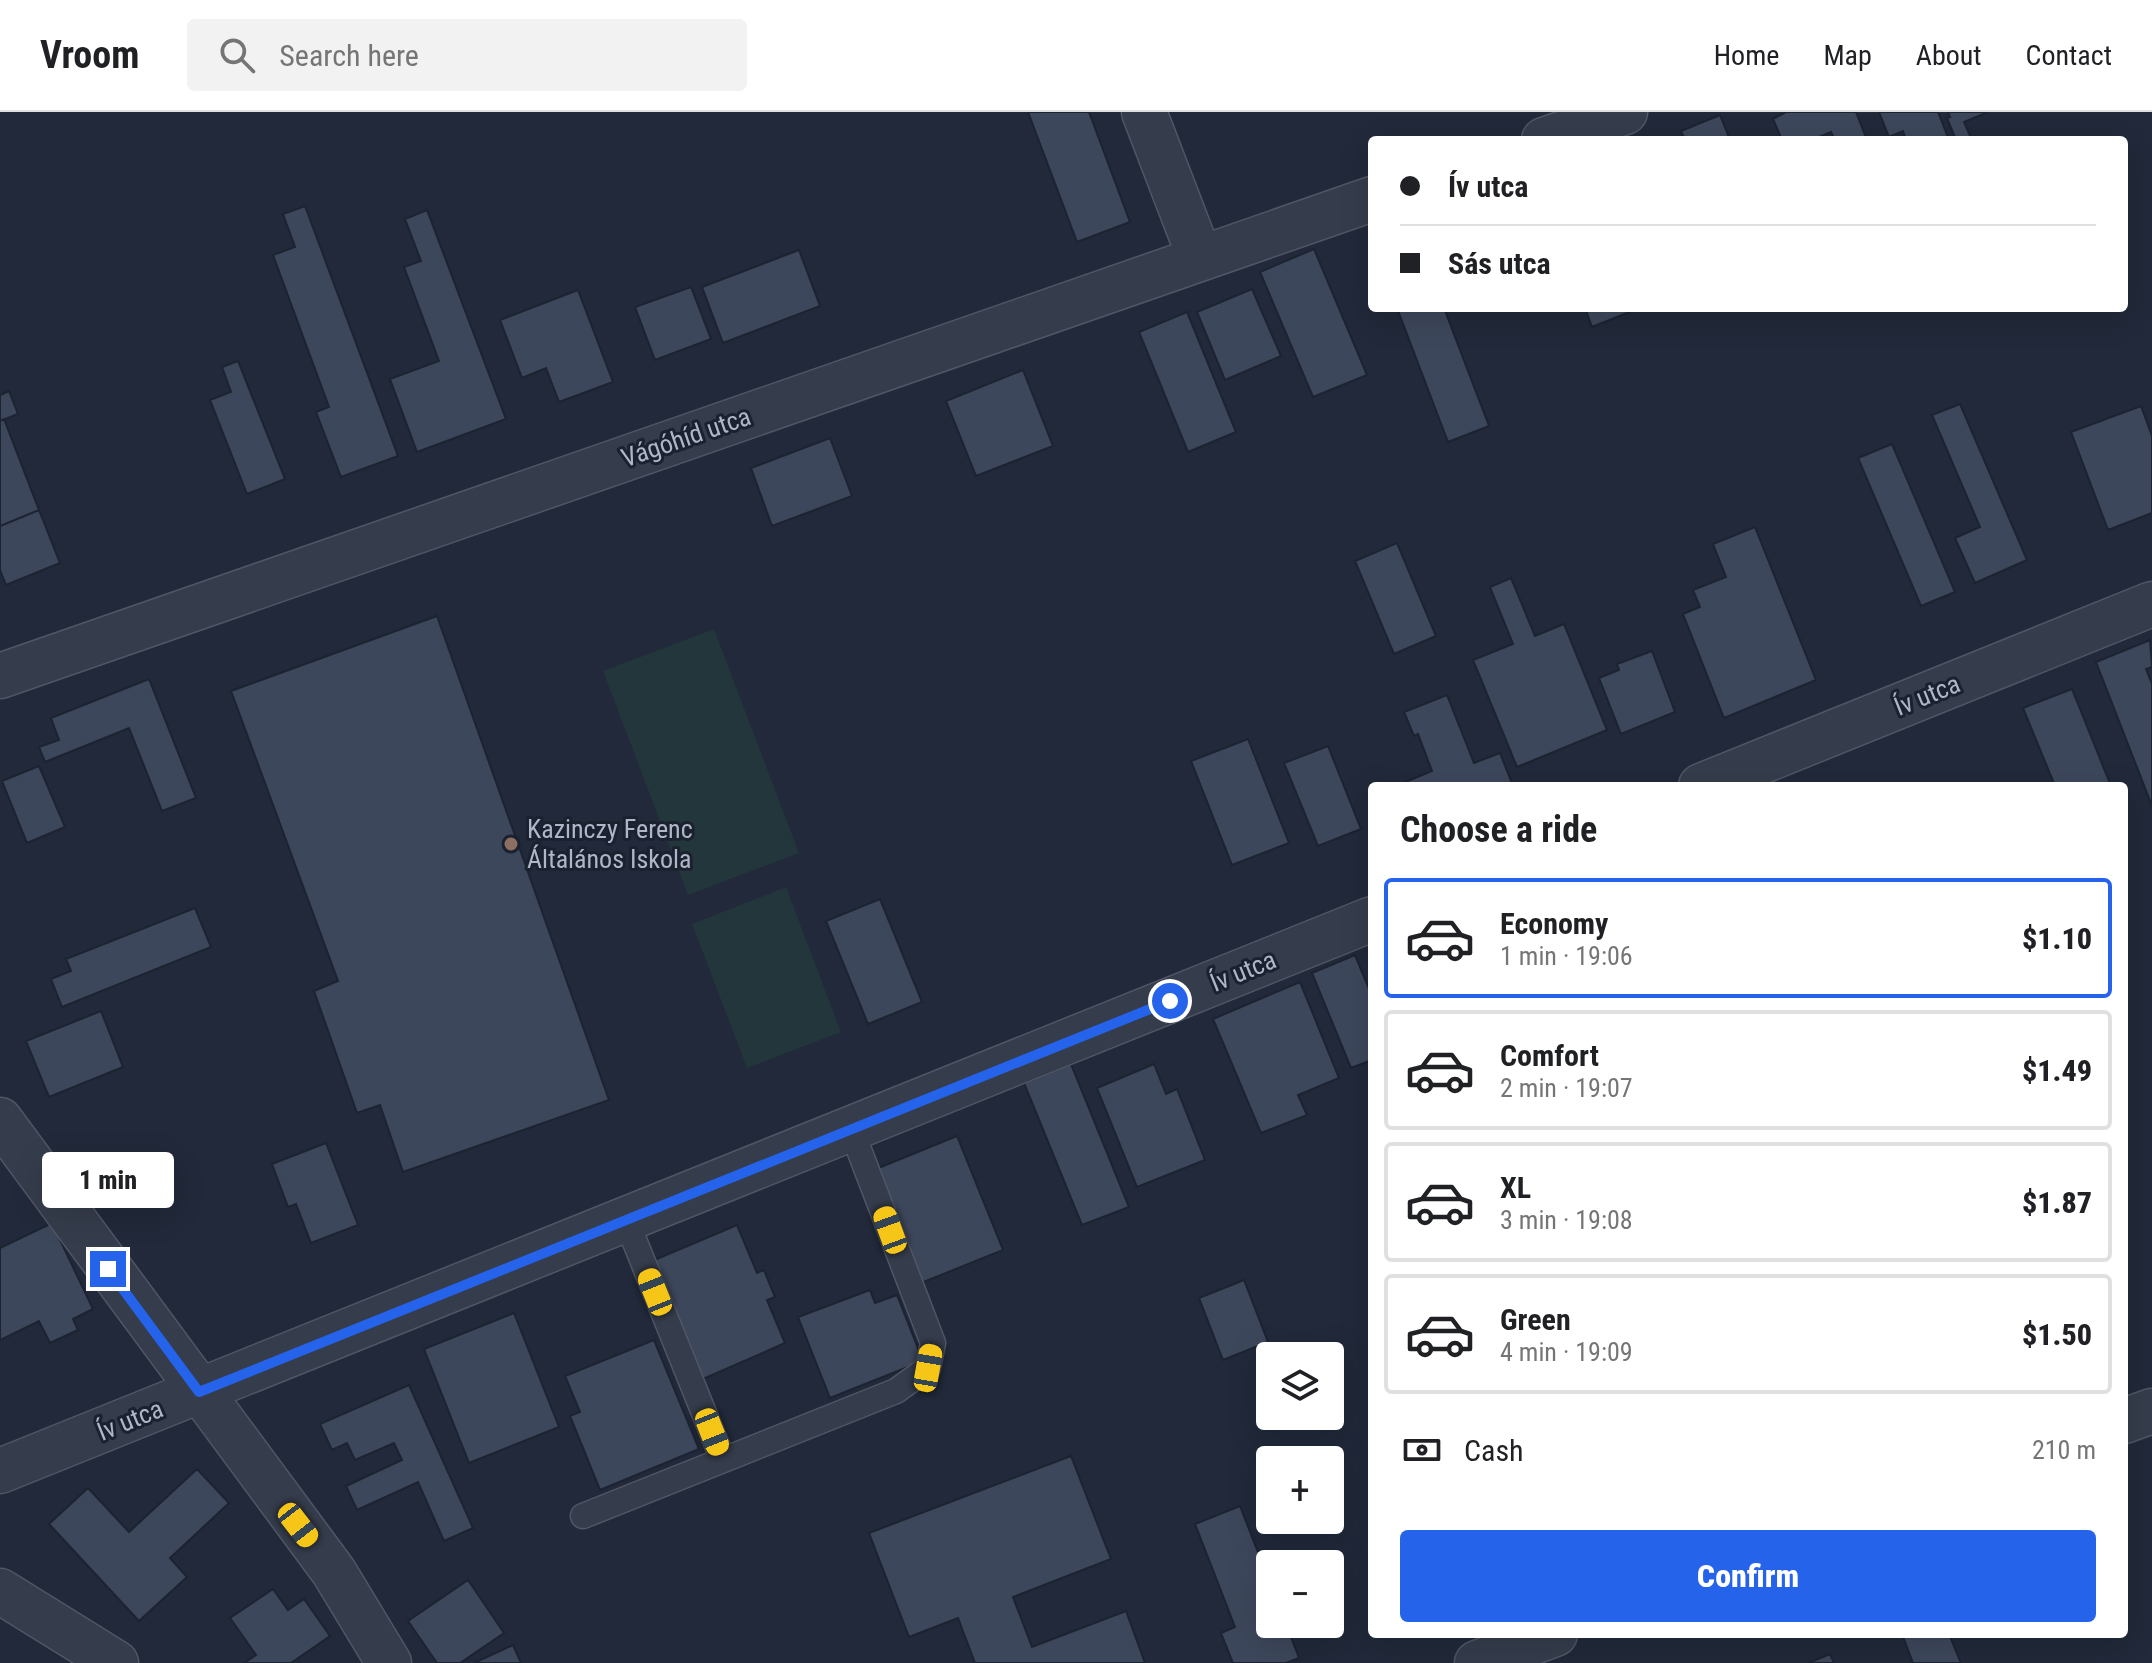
<!DOCTYPE html>
<meta charset="utf-8">
<style>
body{margin:0;font-family:"Roboto Condensed",sans-serif;background:#f2f2f2;color:#202124;height:100vh;display:flex;flex-direction:column;font-size:30px;white-space:nowrap}
*{box-sizing:border-box;margin:0}
p{font-size:26px;color:#757577}
.icon{flex:none;width:44px;height:44px;fill:none;stroke:currentColor;stroke-width:2;stroke-linecap:round;stroke-linejoin:round}
.map{position:relative;flex:1;overflow:hidden}
.side{position:absolute;left:1368px;top:670px;width:760px;height:856px;display:flex;flex-direction:column;background:#fff;border-radius:8px;box-shadow:0 8px 32px #0002}
.side>*{flex:none}
.guide{position:absolute;left:1368px;top:24px;width:760px;height:176px;border-radius:8px;box-shadow:0 8px 32px #0002;display:grid;align-content:center;height:176px;padding:0 32px;background:#fff}
.buttons{position:absolute;left:1256px;top:1230px;display:grid;gap:16px}
.buttons a{display:grid;place-items:center;width:88px;height:88px;border-radius:8px;background:#fff;box-shadow:0 8px 32px #0002;font-size:40px}
.end{position:absolute;width:36px;height:36px;margin:-18px;border:10px solid #2563eb;background:#fff;box-shadow:0 0 0 4px #fff}
.from{border-radius:50%}
.bubble{position:absolute;height:56px;border-radius:8px;background:#fff;box-shadow:0 8px 32px #0002;font-size:26px;font-weight:800;line-height:56px;text-align:center}
.car{position:absolute;width:24px;height:48px;margin:-24px -12px;border-radius:10px;box-shadow:0 0 6px 2px #0007;background:linear-gradient(#f5c518 24%,#345 0 40%,#f5c518 0 76%,#345 0 86%,#f5c518 0)}
.guide b{display:flex;align-items:center;gap:28px;height:76px;font-size:30px}
.guide b+b{border-top:2px solid #e0e0e0}
.guide i{width:20px;height:20px;background:#202124}
ul{padding:0;list-style:none}
li{display:flex;align-items:center;gap:24px;height:120px;margin:0 16px 12px;padding:0 16px;border:4px solid #e0e0e0;border-radius:8px}
li div{flex:1}
li b{display:block;font-size:30px}
li em{font-style:normal;font-weight:800}
li.selected{border-color:#2563eb}
li>.icon{width:72px;height:72px;stroke-width:1.5}
h2{padding:0 32px;font-size:36px;line-height:96px}
.pay{display:flex;align-items:center;gap:20px;height:88px;padding:0 32px;font-size:30px}
.pay p{margin-inline-start:auto}
.action{display:flex;gap:16px;margin-top:auto;padding:16px 32px}
.action a{flex:1;height:92px;border-radius:8px;background:#2563eb;color:#fff;font-size:32px;font-weight:800;line-height:92px;text-align:center}
header{display:flex;align-items:center;gap:48px;box-sizing:border-box;height:112px;padding:0 40px;background:#fff;border-bottom:2px solid #e0e0e0}
header strong{font-size:38px}
nav{display:flex;gap:44px;margin-inline-start:auto;font-size:28px}
.search{width:560px;height:72px;background:#f2f2f2;display:flex;align-items:center;gap:20px;box-sizing:border-box;padding:0 28px;border-radius:8px;color:#757577;font-size:30px}
.map>svg:first-child{display:block}
</style>
<header>
<strong>Vroom</strong>
<div class="search"><svg class="icon" aria-label="search" viewBox="0 0 24 24"><circle cx="10" cy="10" r="6"/><path d="M15 15l6 6"/></svg>Search here</div>
<nav><a>Home</a><a>Map</a><a>About</a><a>Contact</a></nav>
</header>
<div class="map">
<svg width="2152" height="1551" viewBox="0 0 2152 1551">
<rect width="100%" height="100%" fill="#21293a"/>
<path fill="#23363c" d="M714,517L799,741L688,783L603,559Z
M786,775L841,920L747,956L692,812Z"/>
<path fill="#3d475b" stroke="#1c2331" stroke-width="2" d="M1028,0H1089L1130,110L1077,130Z
M1786,0H1856L1867,28H1835L1831,20L1812,28H1782L1773,7Z
M1879,0H1938L1949,28H1906L1903,19L1889,25Z
M1948,0H1988L1964,10L1972,28H1956L1947,6L1950,5Z
M1720,3L1730,28H1685L1681,19Z
M305,94L398,344L341,365L316,300L329,295L273,143L295,135L283,102Z
M427,98L506,307L417,340L390,267L439,249L404,155L421,149L405,107Z
M1314,137L1367,263L1313,285L1260,160Z
M799,138L820,194L723,231L702,175Z
M691,175L711,227L655,248L635,195Z
M1252,177L1281,244L1225,268L1197,200Z
M578,178L613,270L559,290L546,256L522,266L500,208Z
M1397,196H1444L1489,314L1448,330Z
M1585,196H1636L1637,197L1592,215Z
M1187,200L1236,320L1188,340L1139,220Z
M238,249L285,367L247,382L210,288L231,280L222,255Z
M1023,258L1053,334L976,364L946,289Z
M9,279L18,302L0,309V283Z
M1960,292L2027,448L1975,471L1955,426L1980,415L1932,303Z
M2141,294L2152,324V401L2108,418L2071,320Z
M4,307L39,398L0,414V309Z
M830,326L852,384L772,414L751,356Z
M1892,332L1955,480L1921,494L1858,346Z
M39,398L60,451L6,473L0,458V414Z
M1755,415L1816,568L1724,606L1683,502L1700,495L1693,478L1726,465L1713,432Z
M1397,431L1436,524L1394,542L1355,449Z
M1511,466L1535,524L1564,512L1607,618L1517,655L1473,548L1513,532L1490,475Z
M437,504L609,988L403,1060L380,993L357,1001L314,879L338,869L231,579Z
M2150,528L2152,555L2146,557L2152,572V694L2096,550Z
M1652,539L1675,600L1621,622L1599,566L1619,558L1617,552Z
M149,567L196,686L162,699L129,616L45,650L39,635L59,628L51,606Z
M2072,577L2111,674H2055L2023,596Z
M1447,583L1474,651L1500,641L1513,674H1396L1432,659L1418,622L1414,624L1404,600Z
M1248,627L1289,731L1232,753L1191,649Z
M1328,634L1361,717L1318,734L1284,651Z
M39,654L65,715L27,731L2,669Z
M880,787L922,890L868,912L826,809Z
M195,796L211,835L62,895L51,867L71,859L66,847Z
M1355,843L1372,884V948L1351,956L1312,861Z
M1300,870L1339,966L1298,983L1307,1003L1261,1021L1213,907Z
M101,899L123,955L49,985L26,929Z
M1071,952L1129,1095L1082,1113L1024,971Z
M1154,952L1166,982L1177,977L1205,1048L1137,1075L1097,976Z
M957,1024L1003,1138L921,1171L876,1057Z
M326,1031L358,1113L311,1131L296,1092L288,1095L272,1052Z
M52,1111L93,1197L73,1207L78,1218L50,1231L39,1209L0,1228V1136Z
M737,1113L757,1161L764,1158L775,1185L767,1188L785,1231L703,1267L652,1149Z
M1244,1168L1268,1230L1223,1248L1199,1186Z
M870,1178L875,1191L897,1183L923,1249L830,1286L798,1205Z
M514,1201L559,1315L469,1351L424,1237Z
M654,1228L699,1337L600,1378L570,1304L580,1300L565,1264Z
M409,1273L473,1416L444,1429L418,1370L357,1398L346,1374L402,1348L394,1331L355,1348L347,1331L332,1338L320,1312Z
M1071,1344L1111,1447L1013,1485L1032,1535L1126,1499L1145,1551H975L958,1506L909,1525L869,1421Z
M197,1357L229,1391L170,1446L187,1465L139,1509L49,1412L88,1376L129,1420Z
M1240,1394L1270,1471V1512H1286L1299,1546L1286,1551H1233L1221,1521L1235,1515L1195,1412Z
M468,1468L504,1521L460,1551H437L408,1509Z
M273,1477L288,1498L304,1487L330,1524L291,1551H244L256,1543L230,1506Z
M1902,1522H1949L1961,1551H1913Z
M513,1533L521,1551H474Z
M1830,1542L1834,1551H1808Z"/>
<g fill="none" stroke-linecap="round" stroke-linejoin="round">
<defs>
<path id="service" d="M626,1108L723,1348
M583,1404L896,1279L928,1256L933,1231L851,1017"/>
<path id="minor" d="M1144,0L1200,146
M1544,28L1625,0
M0,564L1372,87
M1701,674L2152,492
M0,1008L334,1460L389,1551
M2124,1309L2152,1299
M0,1359L1372,807
M1477,1551L1555,1522"/>
<path id="tertiary" d="M0,1479L116,1551"/>
</defs>
<use href="#service" stroke="#505665" stroke-width="27"/>
<use href="#minor" stroke="#505665" stroke-width="47"/>
<use href="#tertiary" stroke="#505665" stroke-width="47"/>
<use href="#service" stroke="#353c4b" stroke-width="24"/>
<use href="#minor" stroke="#353c4b" stroke-width="44"/>
<use href="#tertiary" stroke="#353c4b" stroke-width="44"/>
</g>
<g fill="none" stroke-linecap="round" stroke-linejoin="round">
<path stroke="#2563eb" stroke-width="10" d="M108,1157L199,1280L1170,889"/>
</g>
<circle fill="#8d6e63" stroke="#1a212f" stroke-width="3" cx="511" cy="732" r="8"/>
<g text-anchor="middle" dominant-baseline="central" stroke-width="6" stroke-linejoin="round" paint-order="stroke">
<g font-size="26" fill="#b0b6c7" stroke="#1a212f">
<text transform="translate(686 325) rotate(-19)">Vágóhíd utca</text>
<text transform="translate(1927 583) rotate(-22)">Ív utca</text>
<text transform="translate(1243 859) rotate(-22)">Ív utca</text>
<text transform="translate(130 1308) rotate(-22)">Ív utca</text>
</g>
<g font-size="26" fill="#b0b6c7" stroke="#1a212f" text-anchor="start">
<text x="527" y="717">Kazinczy Ferenc<tspan x="527" dy="30">Általános Iskola</tspan></text>
</g>
</g>
</svg>
<div class="buttons">
<a><svg class="icon" aria-label="layers" viewBox="0 0 24 24"><path d="M12 4l9 5-9 5-9-5zM3 14l9 5 9-5"/></svg></a>
<a>+</a>
<a>−</a>
</div>
<i class="end from" style="left:1170px;top:889px"></i>
<i class="end" style="left:108px;top:1157px"></i>
<div class="bubble" style="left:42px;top:1040px;width:132px">1 min</div>
<i class="car" style="left:890px;top:1118px;rotate:340deg"></i>
<i class="car" style="left:655px;top:1180px;rotate:338deg"></i>
<i class="car" style="left:928px;top:1256px;rotate:10deg"></i>
<i class="car" style="left:712px;top:1320px;rotate:158deg"></i>
<i class="car" style="left:298px;top:1413px;rotate:142deg"></i>
<div class="guide">
<b><i class="from"></i>Ív utca</b>
<b><i></i>Sás utca</b>
</div>
<section class="side">
<h2>Choose a ride</h2>
<ul>
<li class="selected"><svg class="icon" aria-label="car" viewBox="0 0 24 24"><path d="M5 17H2v-5l4-1 3-4h7l3 4 3 1v5h-3M9 17h6M6 11h13"/><circle cx="7" cy="17" r="2"/><circle cx="17" cy="17" r="2"/></svg><div><b>Economy</b><p>1 min · 19:06</p></div><em>$1.10</em></li>
<li><svg class="icon" aria-label="car" viewBox="0 0 24 24"><path d="M5 17H2v-5l4-1 3-4h7l3 4 3 1v5h-3M9 17h6M6 11h13"/><circle cx="7" cy="17" r="2"/><circle cx="17" cy="17" r="2"/></svg><div><b>Comfort</b><p>2 min · 19:07</p></div><em>$1.49</em></li>
<li><svg class="icon" aria-label="car" viewBox="0 0 24 24"><path d="M5 17H2v-5l4-1 3-4h7l3 4 3 1v5h-3M9 17h6M6 11h13"/><circle cx="7" cy="17" r="2"/><circle cx="17" cy="17" r="2"/></svg><div><b>XL</b><p>3 min · 19:08</p></div><em>$1.87</em></li>
<li><svg class="icon" aria-label="car" viewBox="0 0 24 24"><path d="M5 17H2v-5l4-1 3-4h7l3 4 3 1v5h-3M9 17h6M6 11h13"/><circle cx="7" cy="17" r="2"/><circle cx="17" cy="17" r="2"/></svg><div><b>Green</b><p>4 min · 19:09</p></div><em>$1.50</em></li>
</ul>
<div class="pay"><svg class="icon" aria-label="cash" viewBox="0 0 24 24"><path d="M3 7h18v10H3z"/><circle cx="12" cy="12" r="2"/></svg>Cash<p>210 m</p></div>
<div class="action"><a>Confirm</a></div>
</section>
</div>
